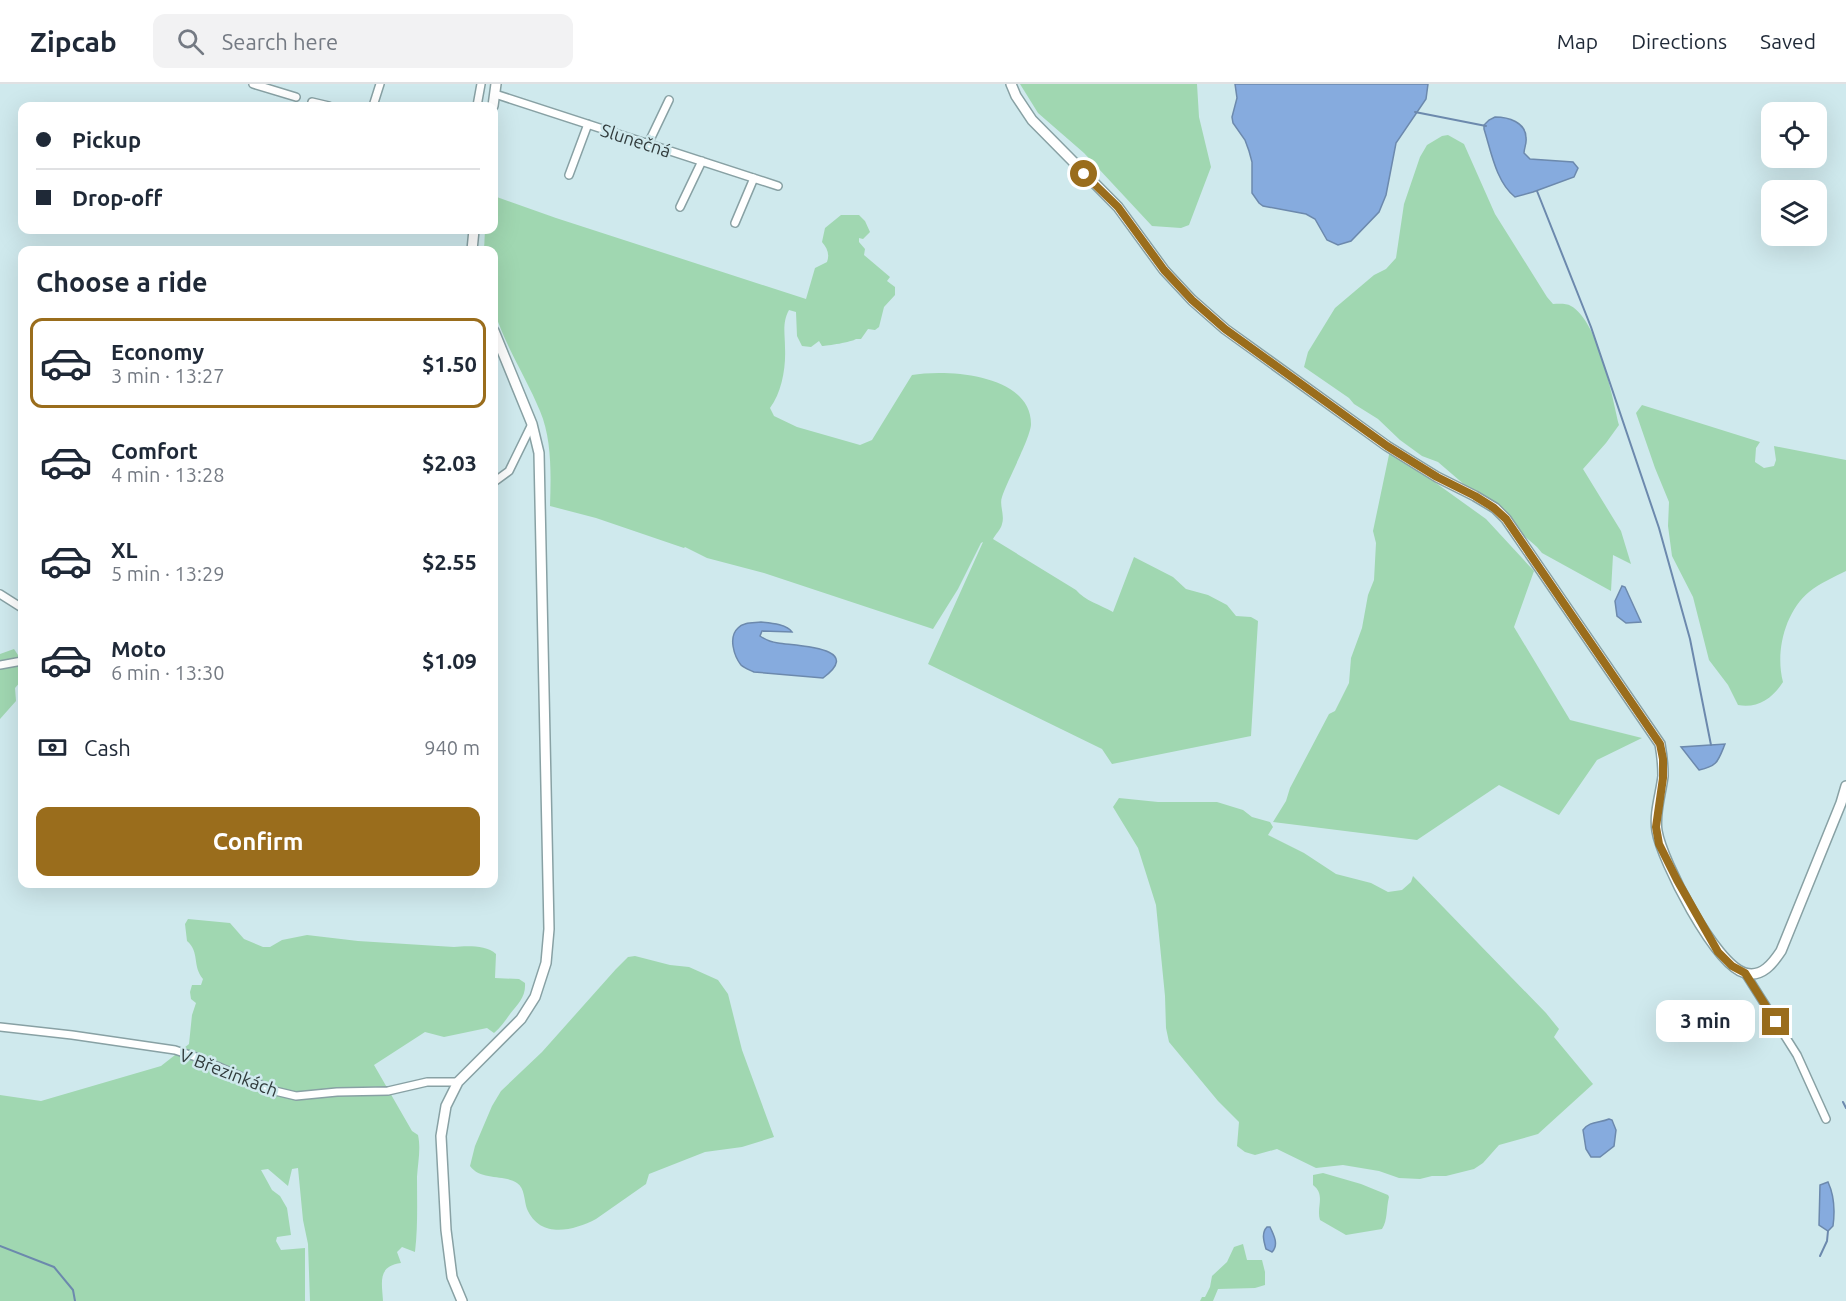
<!DOCTYPE html>
<meta charset="utf-8">
<style>
body{margin:0;font-family:Ubuntu,sans-serif;background:#f2f2f3;color:#1f2937;height:100vh;display:flex;flex-direction:column;font-size:22px;white-space:nowrap}
*{box-sizing:border-box;margin:0}
p{font-size:20px;color:#747a83}
.icon{flex:none;width:33px;height:33px;fill:none;stroke:currentColor;stroke-width:2;stroke-linecap:round;stroke-linejoin:round}
.map{position:relative;flex:1;overflow:hidden}
.drawer{position:absolute;left:18px;top:162px;width:480px;height:642px;display:flex;flex-direction:column;background:#fff;border-radius:12px;box-shadow:0 6px 24px #0002}
.drawer>*{flex:none}
.hud{position:absolute;left:18px;top:18px;width:480px;height:132px;border-radius:12px;box-shadow:0 6px 24px #0002;display:grid;align-content:center;height:132px;padding:0 18px;background:#fff}
.buttons{position:absolute;left:1761px;top:18px;display:grid;gap:12px}
.buttons a{display:grid;place-items:center;width:66px;height:66px;border-radius:12px;background:#fff;box-shadow:0 6px 24px #0002;font-size:30px}
.end{position:absolute;width:27px;height:27px;margin:-14px;border:8px solid #9a6d1c;background:#fff;box-shadow:0 0 0 3px #fff}
.from{border-radius:50%}
.bubble{position:absolute;height:42px;border-radius:12px;background:#fff;box-shadow:0 6px 24px #0002;font-size:20px;font-weight:600;line-height:42px;text-align:center}
.hud b{display:flex;align-items:center;gap:21px;height:57px;font-size:22px}
.hud b+b{border-top:2px solid #e0e1e3}
.hud i{width:15px;height:15px;background:#1f2937}
ul{padding:0;list-style:none}
li{display:flex;align-items:center;gap:18px;height:90px;margin:0 12px 9px;padding:0 6px;border:3px solid transparent;border-radius:12px}
li div{flex:1}
li b{display:block;font-size:22px}
li em{font-style:normal;font-weight:600}
li.selected{border-color:#9a6d1c}
li>.icon{width:54px;height:54px;stroke-width:1.5}
h2{padding:0 18px;font-size:27px;line-height:72px}
.pay{display:flex;align-items:center;gap:15px;height:66px;padding:0 18px;font-size:22px}
.pay p{margin-inline-start:auto}
.cta{display:flex;gap:12px;margin-top:auto;padding:12px 18px}
.cta a{flex:1;height:69px;border-radius:12px;background:#9a6d1c;color:#fff;font-size:24px;font-weight:600;line-height:69px;text-align:center}
header{display:flex;align-items:center;gap:36px;box-sizing:border-box;height:84px;padding:0 30px;background:#fff;border-bottom:2px solid #e0e1e3}
header strong{font-size:28px}
nav{display:flex;gap:33px;margin-inline-start:auto;font-size:21px}
.search{width:420px;height:54px;background:#f2f2f3;display:flex;align-items:center;gap:15px;box-sizing:border-box;padding:0 21px;border-radius:12px;color:#747a83;font-size:22px}
.map>svg:first-child{display:block}
</style>
<header>
<strong>Zipcab</strong>
<div class="search"><svg class="icon" aria-label="search" viewBox="0 0 24 24"><circle cx="10" cy="10" r="6"/><path d="M15 15l6 6"/></svg>Search here</div>
<nav><a>Map</a><a>Directions</a><a>Saved</a></nav>
</header>
<div class="map">
<svg width="1846" height="1217" viewBox="0 0 1846 1217">
<rect width="100%" height="100%" fill="#cfe9ed"/>
<path fill="#a0d7b1" d="M1020,0H1197L1199,33L1211,83L1189,141L1181,144L1152,142L1084,69L1038,29Z
M1448,51L1464,60L1495,130L1547,213L1553,220C1558,220 1566,219 1571,222C1598,237 1612,311 1619,341L1606,359L1583,385L1621,447L1631,480L1613,471L1611,507L1542,469L1537,463L1438,378L1422,372L1400,356L1378,335L1354,320L1349,314L1304,283L1308,268L1335,224L1374,191L1386,185L1396,174L1404,120L1420,73L1427,61L1442,52Z
M494,112L556,134L806,215L815,184L827,178C830,170 827,164 822,158L825,144L841,131H859L865,137L870,148L863,155L859,154V158L865,165L864,171L890,193L887,197L895,203V211L884,223L879,243L875,246L868,245L861,255H856C852,258 827,262 822,262L819,257L811,263L802,262L797,252L796,228L789,226C782,239 785,249 785,264C786,283 782,308 770,324L774,332L797,343L860,361L872,356L912,291C947,285 1031,290 1031,340C1031,353 1007,397 1002,413C999,421 1005,431 1002,440C1001,445 995,451 993,455L1076,506C1085,517 1101,521 1113,528L1134,473L1173,493L1186,505L1208,511L1227,521L1236,532L1251,533L1258,537L1251,652L1112,680L1102,665L928,580L983,458L981,459L958,505L933,545L764,489L707,474L685,463L684,464L596,434L550,422C551,391 552,355 540,327C526,293 505,262 494,226C490,211 494,183 494,166H484L485,146H494Z
M1642,321L1760,358L1756,364L1755,378L1764,384L1774,382L1776,376L1774,362L1846,376V487C1834,493 1820,499 1809,508C1785,528 1775,568 1783,598C1773,614 1757,625 1738,621L1728,601L1709,576L1693,513L1672,472L1668,442L1669,418L1655,384L1636,329Z
M1390,366L1486,435L1534,487L1514,543L1570,636L1642,654L1597,676L1559,731L1499,701L1417,756L1273,738L1286,717L1290,704L1329,630L1335,627L1349,599L1351,574L1362,544L1368,511L1374,496L1376,459L1373,447Z
M14,565L22,577V596L15,604L16,617L0,635V570Z
M1119,714L1158,718H1217L1243,726L1252,733L1270,738L1273,743L1268,751L1304,769L1336,790L1371,799L1388,808L1402,806L1411,798L1413,792L1546,929L1559,945L1554,953L1593,1000L1538,1050L1499,1061L1483,1079L1474,1085L1446,1092H1432L1420,1095L1399,1094L1379,1087L1343,1081L1316,1084L1277,1065L1255,1071L1245,1068L1237,1062L1239,1038L1218,1017L1169,958L1166,944L1165,912L1156,821L1138,764L1113,723Z
M188,835L230,839L244,855L263,863H270L282,856L307,851L358,857L454,863C467,862 486,861 496,870L495,894L519,895L525,899C526,913 518,920 510,930C505,937 501,943 494,949L487,944L444,953L425,948L374,981L412,1047L418,1051C421,1065 418,1078 417,1093C417,1118 418,1143 415,1168L402,1163L397,1168L401,1179C377,1182 382,1199 383,1217H310L308,1160L303,1136L298,1084L292,1085L288,1102L268,1085L261,1086L272,1106L280,1112L287,1124L291,1151L277,1153L276,1157L281,1166L305,1164V1217H0V1011L41,1017L161,982L189,960L192,931L196,919L191,915L190,908L192,901H201L203,895C192,882 200,868 187,857L185,840Z
M635,872L670,881L689,883L718,896L728,910L742,966L774,1053L742,1063L705,1068L649,1090L646,1100L596,1135C573,1147 540,1155 527,1125C524,1117 525,1104 517,1099C503,1090 481,1097 470,1082L475,1062L492,1022L501,1007L542,968L616,885L628,873Z
M1323,1089L1361,1100L1388,1111L1389,1113C1386,1124 1388,1136 1382,1145L1346,1151L1320,1136C1316,1123 1326,1111 1313,1101V1091Z
M1243,1160L1247,1176H1262L1265,1188V1201L1255,1204L1218,1205L1213,1217H1200L1202,1213H1205L1210,1203L1212,1192L1227,1178L1234,1163Z"/>
<path fill="#86abde" stroke="#6c89ad" stroke-width="1.5" d="M1235,0H1428L1426,15L1396,59L1386,111L1379,128L1351,157L1338,161L1327,156L1315,135L1306,130L1263,122L1259,119L1252,109V78L1249,67L1245,56L1233,39L1232,33L1237,14Z
M1495,33C1508,33 1526,38 1526,54C1527,59 1524,64 1524,69L1530,75L1573,78L1578,84L1574,93L1533,108L1515,113C1496,98 1491,67 1484,45V41L1489,36Z
M1622,502L1625,503L1641,538L1626,539L1617,532L1615,517Z
M761,538C771,539 787,540 792,548L762,547L760,552C766,556 771,558 778,559C797,562 865,563 823,594L754,588C750,586 744,584 741,581C734,572 728,553 738,544C743,538 753,539 761,538Z
M1725,660C1718,677 1718,682 1699,686L1681,663Z
M1609,1035L1612,1036L1616,1046L1614,1062L1600,1073H1591L1586,1065L1583,1046C1589,1037 1600,1039 1609,1035Z
M1828,1098C1835,1113 1835,1127 1833,1142L1828,1147L1819,1141L1820,1101Z
M1267,1143H1270C1274,1151 1279,1161 1272,1168L1266,1165C1264,1158 1261,1149 1267,1143Z"/>
<g fill="none" stroke-linecap="round" stroke-linejoin="round">
<path stroke="#6c89ad" stroke-width="2" d="M1415,28L1486,42
M1537,107L1591,243L1659,444L1690,555L1711,661
M1843,1018L1846,1024
M0,1162L54,1183L73,1206L75,1217
M1820,1172L1827,1157L1828,1147"/>
<defs>
<path id="street" d="M253,0L296,13
M495,10L778,102
M312,18L329,22
M373,22L380,0
M477,22L481,0
M648,60L669,16
M569,91L588,40
M680,123L702,77
M735,139L754,94
M494,398L509,387L532,340
M0,510L22,524
M0,581L22,577
M1745,889L1797,971L1826,1035
M0,943L72,951L175,966L196,973L275,1007L296,1012L337,1008L388,1007L427,998H458"/>
<path id="secondary" d="M1011,0L1016,12L1032,36L1118,123L1164,186L1192,216L1225,245L1387,362L1437,393L1475,412L1495,424L1506,435L1660,660C1662,671 1663,681 1663,692C1661,710 1654,729 1657,747C1662,777 1715,881 1745,889C1762,894 1773,879 1781,867L1841,719L1846,702
M493,22L496,0
M472,166L474,146
M462,1217L452,1193L446,1146L441,1052L446,1022L458,998L521,935L535,913L546,879L549,845L539,369L532,340L494,247"/>
</defs>
<use href="#street" stroke="#88a1a4" stroke-width="10"/>
<use href="#secondary" stroke="#88a1a4" stroke-width="12"/>
<use href="#street" stroke="#fff" stroke-width="7"/>
<use href="#secondary" stroke="#fff" stroke-width="9"/>
</g>
<g fill="none" stroke-linecap="round" stroke-linejoin="round">
<path stroke="#9a6d1c" stroke-width="8" d="M1084,90L1118,123L1164,186L1192,216L1225,245L1387,362L1437,393L1475,412L1494,424L1506,435L1660,660L1663,675V694L1656,743L1659,760L1677,796L1718,868L1732,882L1745,889L1776,938"/>
</g>
<g text-anchor="middle" dominant-baseline="central" stroke-width="5" stroke-linejoin="round" paint-order="stroke">
<g font-size="18" fill="#313b3c" stroke="#cfe9ed">
<text transform="translate(636 56) rotate(18)">Slunečná</text>
<text transform="translate(229 988) rotate(21)">V Březinkách</text>
</g>
</g>
</svg>
<div class="buttons">
<a><svg class="icon" aria-label="locate" viewBox="0 0 24 24"><circle cx="12" cy="12" r="6"/><path d="M12 2v4M12 18v4M2 12h4M18 12h4"/></svg></a>
<a><svg class="icon" aria-label="layers" viewBox="0 0 24 24"><path d="M12 4l9 5-9 5-9-5zM3 14l9 5 9-5"/></svg></a>
</div>
<i class="end from" style="left:1084px;top:90px"></i>
<i class="end" style="left:1776px;top:938px"></i>
<div class="bubble" style="left:1656px;top:916px;width:99px">3 min</div>
<div class="hud">
<b><i class="from"></i>Pickup</b>
<b><i></i>Drop-off</b>
</div>
<section class="drawer">
<h2>Choose a ride</h2>
<ul>
<li class="selected"><svg class="icon" aria-label="car" viewBox="0 0 24 24"><path d="M5 17H2v-5l4-1 3-4h7l3 4 3 1v5h-3M9 17h6M6 11h13"/><circle cx="7" cy="17" r="2"/><circle cx="17" cy="17" r="2"/></svg><div><b>Economy</b><p>3 min · 13:27</p></div><em>$1.50</em></li>
<li><svg class="icon" aria-label="car" viewBox="0 0 24 24"><path d="M5 17H2v-5l4-1 3-4h7l3 4 3 1v5h-3M9 17h6M6 11h13"/><circle cx="7" cy="17" r="2"/><circle cx="17" cy="17" r="2"/></svg><div><b>Comfort</b><p>4 min · 13:28</p></div><em>$2.03</em></li>
<li><svg class="icon" aria-label="car" viewBox="0 0 24 24"><path d="M5 17H2v-5l4-1 3-4h7l3 4 3 1v5h-3M9 17h6M6 11h13"/><circle cx="7" cy="17" r="2"/><circle cx="17" cy="17" r="2"/></svg><div><b>XL</b><p>5 min · 13:29</p></div><em>$2.55</em></li>
<li><svg class="icon" aria-label="car" viewBox="0 0 24 24"><path d="M5 17H2v-5l4-1 3-4h7l3 4 3 1v5h-3M9 17h6M6 11h13"/><circle cx="7" cy="17" r="2"/><circle cx="17" cy="17" r="2"/></svg><div><b>Moto</b><p>6 min · 13:30</p></div><em>$1.09</em></li>
</ul>
<div class="pay"><svg class="icon" aria-label="cash" viewBox="0 0 24 24"><path d="M3 7h18v10H3z"/><circle cx="12" cy="12" r="2"/></svg>Cash<p>940 m</p></div>
<div class="cta"><a>Confirm</a></div>
</section>
</div>
